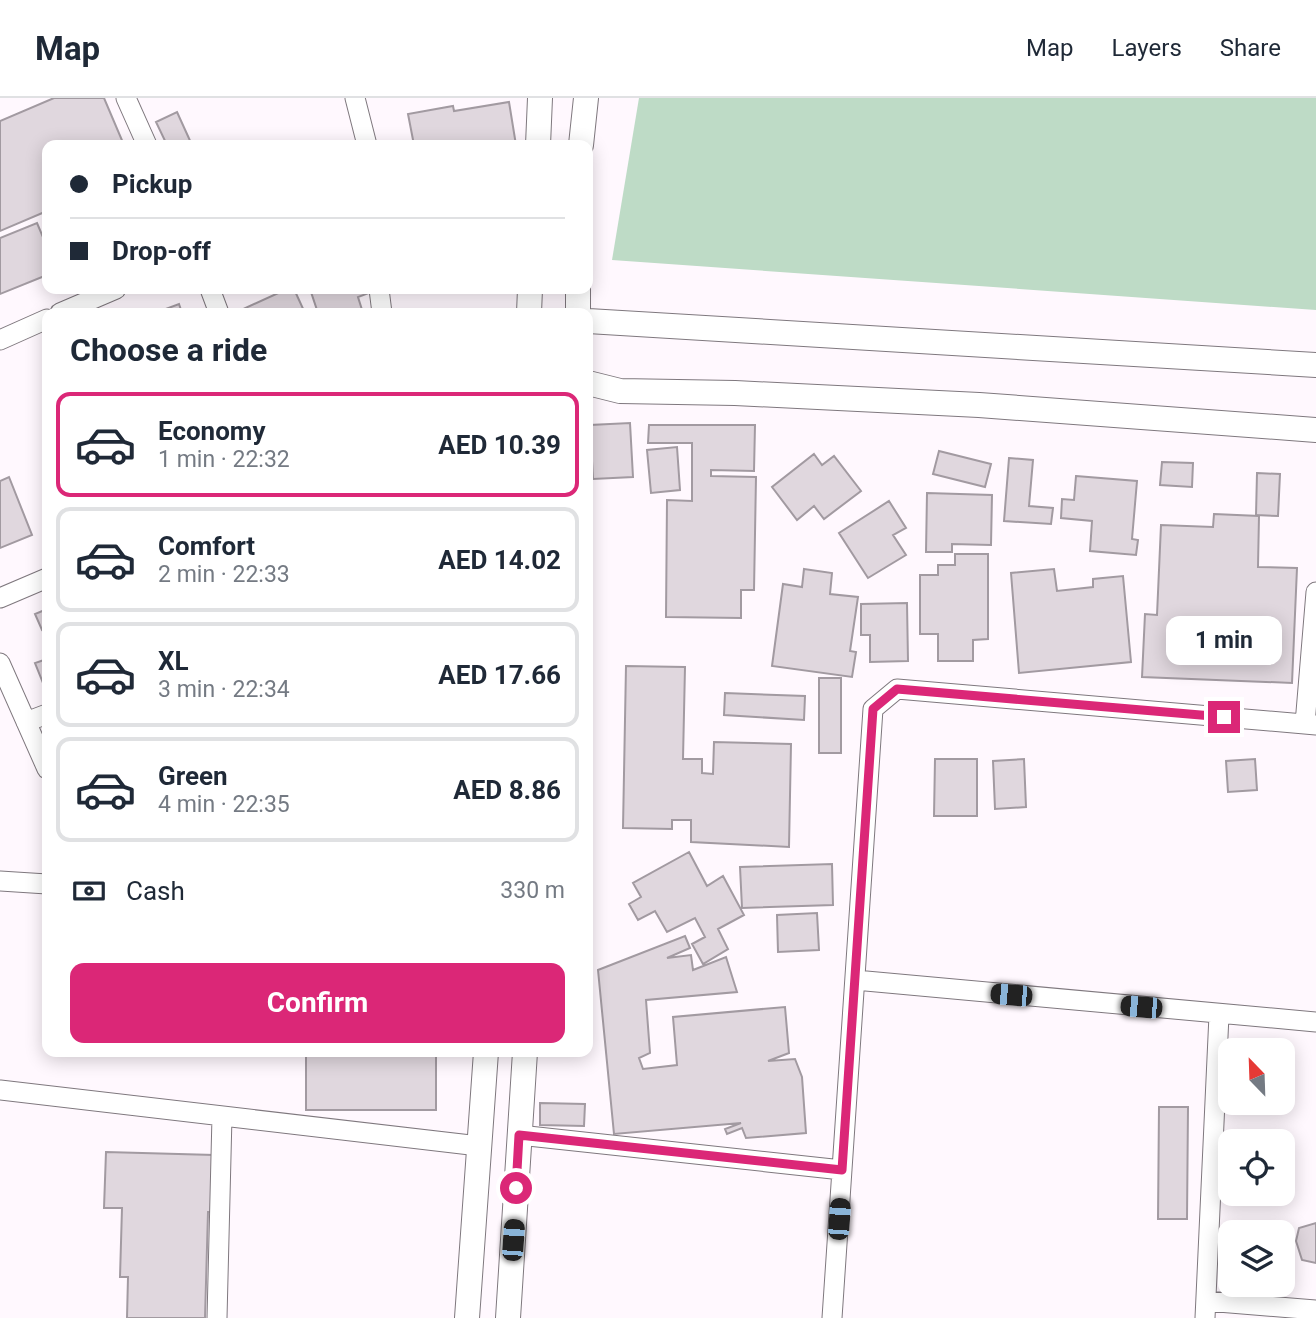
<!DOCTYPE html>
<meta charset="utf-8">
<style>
body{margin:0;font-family:Roboto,sans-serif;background:#f2f2f3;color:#1f2937;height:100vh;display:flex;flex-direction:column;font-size:26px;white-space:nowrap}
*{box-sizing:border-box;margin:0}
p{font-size:23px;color:#747a83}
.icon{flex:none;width:38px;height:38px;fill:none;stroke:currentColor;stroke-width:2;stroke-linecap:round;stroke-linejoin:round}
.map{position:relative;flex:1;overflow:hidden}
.sheet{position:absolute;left:42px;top:210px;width:551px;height:749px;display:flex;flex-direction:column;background:#fff;border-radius:14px;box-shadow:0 4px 18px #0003}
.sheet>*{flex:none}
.hud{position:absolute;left:42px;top:42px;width:551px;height:154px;border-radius:14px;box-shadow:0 4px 18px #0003;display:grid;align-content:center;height:154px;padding:0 28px;background:#fff}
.needle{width:46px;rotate:337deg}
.controls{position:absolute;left:1218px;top:940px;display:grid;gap:14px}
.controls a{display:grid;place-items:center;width:77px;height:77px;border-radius:14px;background:#fff;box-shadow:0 4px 18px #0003;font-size:35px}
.end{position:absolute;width:32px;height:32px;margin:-16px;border:9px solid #db2777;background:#fff;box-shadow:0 0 0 4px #fff}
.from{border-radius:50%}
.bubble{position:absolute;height:49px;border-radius:14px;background:#fff;box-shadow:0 4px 18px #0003;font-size:23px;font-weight:700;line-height:49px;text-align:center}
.car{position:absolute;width:21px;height:42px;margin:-21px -10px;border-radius:9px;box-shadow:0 0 5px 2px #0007;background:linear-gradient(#222 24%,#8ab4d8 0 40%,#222 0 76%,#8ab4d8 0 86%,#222 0)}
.hud b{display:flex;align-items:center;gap:24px;height:66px;font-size:26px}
.hud b+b{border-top:2px solid #e0e1e3}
.hud i{width:18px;height:18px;background:#1f2937}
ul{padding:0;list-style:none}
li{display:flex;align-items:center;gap:21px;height:105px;margin:0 14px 10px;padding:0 14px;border:4px solid #e0e1e3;border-radius:14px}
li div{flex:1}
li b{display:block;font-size:26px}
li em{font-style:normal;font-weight:700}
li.current{border-color:#db2777}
li>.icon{width:63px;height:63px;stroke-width:1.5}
h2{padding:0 28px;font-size:32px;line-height:84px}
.pay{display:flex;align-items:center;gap:18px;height:77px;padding:0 28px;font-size:26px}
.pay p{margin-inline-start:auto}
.cta{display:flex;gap:14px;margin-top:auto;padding:14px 28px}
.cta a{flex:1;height:80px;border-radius:14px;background:#db2777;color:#fff;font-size:28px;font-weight:700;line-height:80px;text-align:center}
header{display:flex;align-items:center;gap:42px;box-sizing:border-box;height:98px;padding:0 35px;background:#fff;border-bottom:2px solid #e0e1e3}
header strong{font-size:33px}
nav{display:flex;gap:38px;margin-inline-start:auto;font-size:24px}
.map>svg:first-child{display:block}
</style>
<header>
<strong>Map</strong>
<nav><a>Map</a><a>Layers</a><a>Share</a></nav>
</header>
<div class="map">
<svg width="1316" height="1220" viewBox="0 0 1316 1220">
<rect width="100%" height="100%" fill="#fff8fe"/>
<path fill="#bedbc6" d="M639,0H1316V212L612,162Z"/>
<path fill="#e0d7de" stroke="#a29aa1" stroke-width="2" d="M54,0H104L124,47H47V113L0,133V23Z
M509,4L516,47H414L408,16L453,8L454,13Z
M177,14L192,47H167L156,24Z
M37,125L45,144L47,143V177L0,196V140Z
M287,191H294L305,215H242L241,212Z
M310,191H373L374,193L358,199L363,215H318Z
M179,206L182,215H155Z
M630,325L633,379L593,381L590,327Z
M649,327H755L754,373L711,372V378L756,379L754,492H741V520L666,519L667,402L692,403V345H648Z
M677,349L680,392L651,395L647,352Z
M939,353L991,366L985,389L933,376Z
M814,356L822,367L834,358L861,393L824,421L814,408L797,422L772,389Z
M1009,360L1033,362L1029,408L1053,410L1051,426L1004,423Z
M1162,364L1193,365L1192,389L1160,387Z
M1257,375L1280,376L1278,418L1256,417Z
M1076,378L1137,383L1132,441L1138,442L1136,457L1090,453L1092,423L1061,420L1062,401L1074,402Z
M9,379L32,437L0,450V383Z
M927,395L992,397L991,447L952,446V454H926Z
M889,403L906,430L893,437L906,457L868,480L839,435Z
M1214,416L1259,418L1258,469L1297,470L1292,585L1142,579L1145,516L1157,517L1161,427L1213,429Z
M955,456H988V541L973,542V563H938V536H920V477H938V467H955Z
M804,471L832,475L830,496L858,499L850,553L856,554L852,579L772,568L783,486L802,489Z
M1054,471L1057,493L1093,489V481L1123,478L1131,564L1019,575L1011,475Z
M907,505L908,563L870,564V537H861V506Z
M47,511V530L42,532L35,516Z
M47,561V595L35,565Z
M626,568L685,569L683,661H702V675L713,676L714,644L791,646L789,749L691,744V722H672V731L623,730Z
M819,580H841V655H819Z
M725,595L805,598L804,622L724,617Z
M935,661H977V718H934Z
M1024,661L1026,709L995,711L993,663Z
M1255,661L1257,692L1228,694L1226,663Z
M689,754L707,788L723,778L744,817L718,831L728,851L703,866L692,846L705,839L695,820L667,834L655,813L638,822L629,806L641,799L633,785Z
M832,766L833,807L742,810L740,769Z
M817,815L819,852L778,854L777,817Z
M685,838L690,850L667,860L691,857L693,872L726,859L737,894L646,902L650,955L639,960L643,971L677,967L673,919L785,909L789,955L768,963L795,961L802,979L806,1035L746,1040L742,1030L727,1036L725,1031L741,1025L614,1036L598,872Z
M306,954H436V1012H306Z
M540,1005L585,1006L584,1028L540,1027Z
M1159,1009H1188L1187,1121H1158Z
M106,1054L214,1057L212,1114H208L205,1220H127L128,1179H120L122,1110H104Z
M1283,1069H1291V1088H1283Z
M1316,1125V1165L1302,1162L1296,1143L1299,1130Z"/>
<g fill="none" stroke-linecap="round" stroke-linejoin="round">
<defs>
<path id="minor" d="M126,0L147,47
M355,0L367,47
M210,191L219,215
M379,191L382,215
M60,215L116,191
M0,242L47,221
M0,500L47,480
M0,565L47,671
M26,624L47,616
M1305,626L1316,494
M0,783L47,786
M855,882L1316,924
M0,992L479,1048
M519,1037L842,1072
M1206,1203L1316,1212
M217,1220L222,1018
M832,1220L873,611L897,591L1316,627
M1205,1220L1219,917"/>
<path id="tertiary" d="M538,47L540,0
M581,47L586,0
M529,215L530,191
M578,215V191
M588,223L1316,267
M588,285L620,293L735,295L979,307L1316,332
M467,1220L486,954
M508,1220L525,954"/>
</defs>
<use href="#minor" stroke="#7f787e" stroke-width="21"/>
<use href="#tertiary" stroke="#7f787e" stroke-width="26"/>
<use href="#minor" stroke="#fff" stroke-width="19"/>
<use href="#tertiary" stroke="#fff" stroke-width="24"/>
</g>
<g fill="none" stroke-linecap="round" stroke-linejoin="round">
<path stroke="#db2777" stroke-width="9" d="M516,1090L519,1037L842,1072L873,611L897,591L1224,619"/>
</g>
</svg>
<div class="controls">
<a><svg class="needle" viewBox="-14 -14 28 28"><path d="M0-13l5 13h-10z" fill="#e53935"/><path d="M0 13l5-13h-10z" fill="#747a83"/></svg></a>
<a><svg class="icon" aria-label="locate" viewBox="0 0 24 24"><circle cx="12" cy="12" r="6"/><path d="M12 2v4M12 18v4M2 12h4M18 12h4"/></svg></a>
<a><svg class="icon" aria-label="layers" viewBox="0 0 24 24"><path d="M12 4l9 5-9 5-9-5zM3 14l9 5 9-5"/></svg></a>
</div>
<i class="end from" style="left:516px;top:1090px"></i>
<i class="end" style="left:1224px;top:619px"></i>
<div class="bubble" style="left:1166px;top:518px;width:116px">1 min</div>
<i class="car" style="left:1011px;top:897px;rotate:275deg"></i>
<i class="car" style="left:1141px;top:909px;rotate:275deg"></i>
<i class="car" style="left:839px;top:1121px;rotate:4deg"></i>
<i class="car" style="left:513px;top:1142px;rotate:4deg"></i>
<div class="hud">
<b><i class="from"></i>Pickup</b>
<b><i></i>Drop-off</b>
</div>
<section class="sheet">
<h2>Choose a ride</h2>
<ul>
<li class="current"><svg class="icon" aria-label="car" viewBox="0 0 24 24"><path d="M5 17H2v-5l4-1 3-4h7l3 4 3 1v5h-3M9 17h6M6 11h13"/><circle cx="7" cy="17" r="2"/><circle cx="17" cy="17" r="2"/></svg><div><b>Economy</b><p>1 min · 22:32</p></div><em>AED 10.39</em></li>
<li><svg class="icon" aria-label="car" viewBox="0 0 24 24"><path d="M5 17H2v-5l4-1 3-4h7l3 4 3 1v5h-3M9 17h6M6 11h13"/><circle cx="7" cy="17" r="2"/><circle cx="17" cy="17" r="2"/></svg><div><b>Comfort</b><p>2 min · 22:33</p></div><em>AED 14.02</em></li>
<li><svg class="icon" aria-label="car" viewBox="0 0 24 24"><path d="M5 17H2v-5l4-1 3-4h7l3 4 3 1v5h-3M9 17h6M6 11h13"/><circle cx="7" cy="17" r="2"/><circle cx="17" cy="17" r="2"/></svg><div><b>XL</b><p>3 min · 22:34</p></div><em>AED 17.66</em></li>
<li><svg class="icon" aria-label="car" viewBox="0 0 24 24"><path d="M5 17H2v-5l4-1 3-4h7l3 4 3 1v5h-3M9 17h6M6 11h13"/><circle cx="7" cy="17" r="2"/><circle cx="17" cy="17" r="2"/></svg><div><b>Green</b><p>4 min · 22:35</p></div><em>AED 8.86</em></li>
</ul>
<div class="pay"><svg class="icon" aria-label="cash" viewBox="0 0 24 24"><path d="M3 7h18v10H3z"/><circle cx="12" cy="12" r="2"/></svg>Cash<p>330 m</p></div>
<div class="cta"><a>Confirm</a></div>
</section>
</div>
